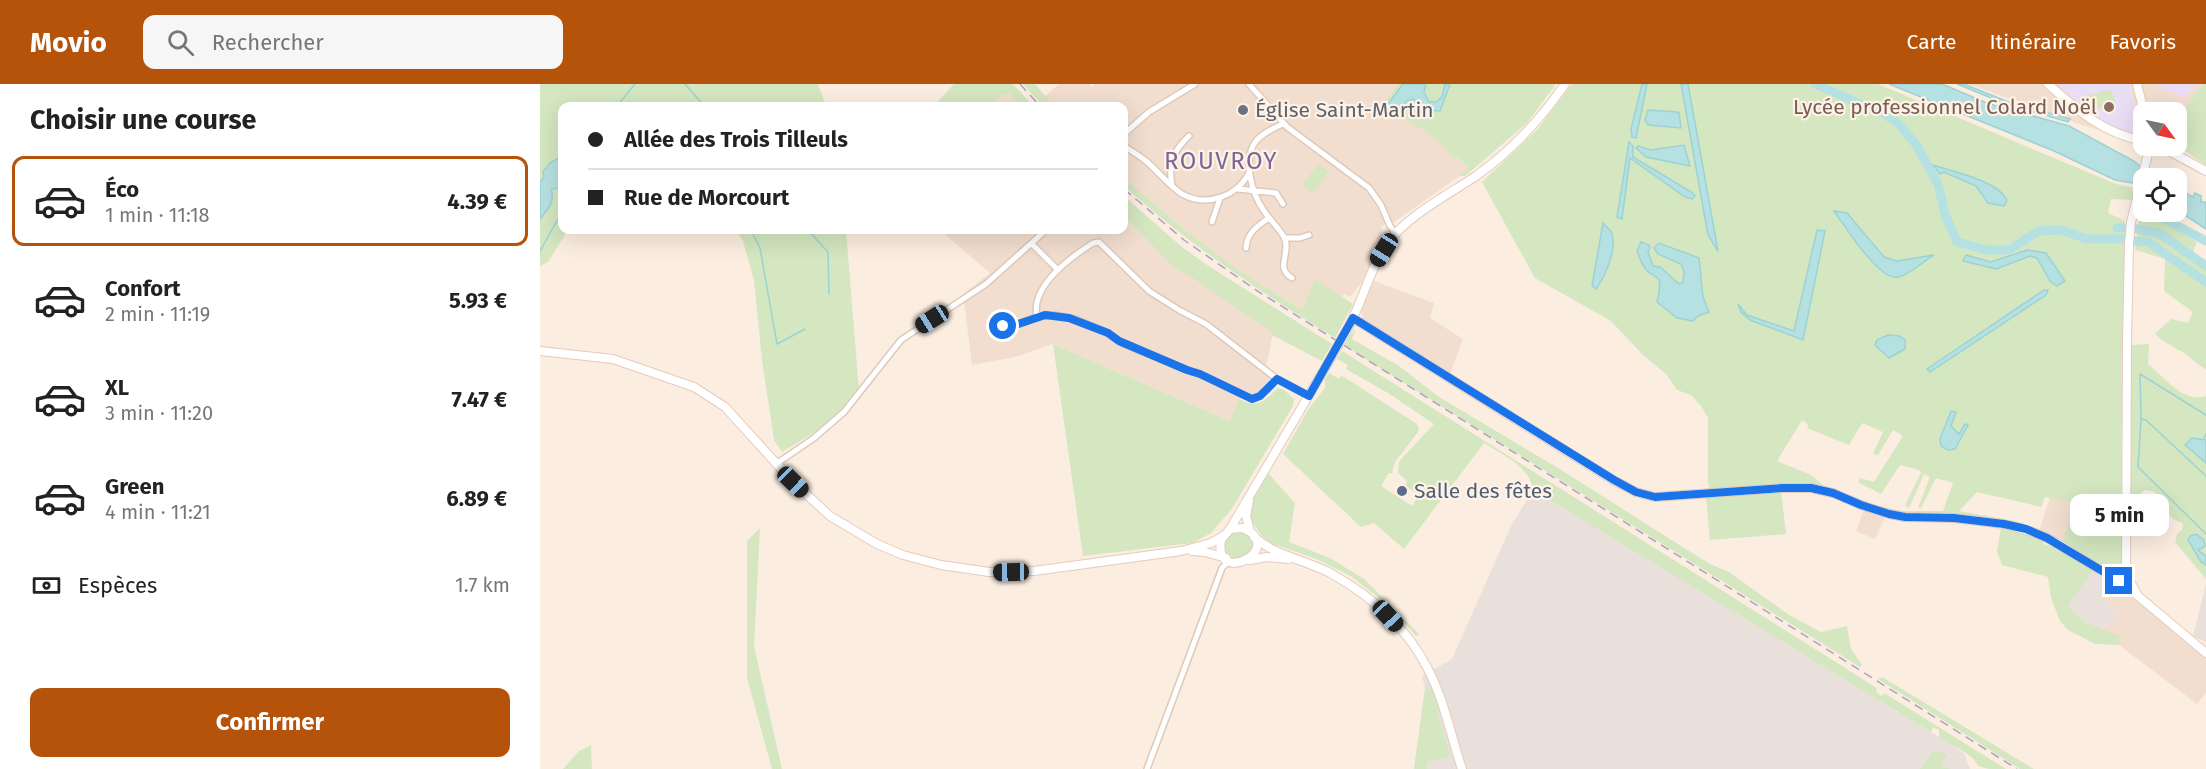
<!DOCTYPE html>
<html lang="fr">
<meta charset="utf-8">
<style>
body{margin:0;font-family:"Fira Sans",sans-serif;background:#f6f6f6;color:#222;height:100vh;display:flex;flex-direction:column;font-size:22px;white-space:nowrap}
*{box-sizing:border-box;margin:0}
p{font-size:20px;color:#767676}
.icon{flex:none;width:33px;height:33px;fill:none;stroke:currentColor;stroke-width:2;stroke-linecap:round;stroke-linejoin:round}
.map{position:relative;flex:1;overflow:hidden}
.panel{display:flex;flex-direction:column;background:#fff;width:540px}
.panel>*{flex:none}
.banner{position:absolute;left:18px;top:18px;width:570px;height:132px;border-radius:12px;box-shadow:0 6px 24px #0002;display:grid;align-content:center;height:132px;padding:0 30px;background:#fff}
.needle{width:39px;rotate:123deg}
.controls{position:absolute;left:1593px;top:18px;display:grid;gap:12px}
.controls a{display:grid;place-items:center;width:54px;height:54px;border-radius:12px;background:#fff;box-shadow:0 6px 24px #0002;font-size:30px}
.end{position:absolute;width:27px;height:27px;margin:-14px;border:8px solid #1a73e8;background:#fff;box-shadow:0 0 0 3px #fff}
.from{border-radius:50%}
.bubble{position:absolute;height:42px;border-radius:12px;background:#fff;box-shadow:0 6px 24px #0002;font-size:20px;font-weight:700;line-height:42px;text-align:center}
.car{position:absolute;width:18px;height:36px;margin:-18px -9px;border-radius:8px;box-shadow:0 0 4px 2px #0007;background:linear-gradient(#222 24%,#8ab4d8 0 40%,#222 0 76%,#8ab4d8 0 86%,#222 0)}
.banner b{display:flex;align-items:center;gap:21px;height:57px;font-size:22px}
.banner b+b{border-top:2px solid #e0e0e0}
.banner i{width:15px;height:15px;background:#222}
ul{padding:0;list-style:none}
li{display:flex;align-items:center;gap:18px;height:90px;margin:0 12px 9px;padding:0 18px;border:3px solid transparent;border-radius:12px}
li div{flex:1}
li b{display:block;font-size:22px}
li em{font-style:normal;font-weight:700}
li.active{border-color:#b45309}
li>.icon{width:54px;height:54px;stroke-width:1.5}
h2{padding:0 30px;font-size:27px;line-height:72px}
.pay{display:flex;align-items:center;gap:15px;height:66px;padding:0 30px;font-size:22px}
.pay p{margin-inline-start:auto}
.primary-button{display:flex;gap:12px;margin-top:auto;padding:12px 30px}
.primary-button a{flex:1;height:69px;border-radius:12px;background:#b45309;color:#fff;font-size:24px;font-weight:700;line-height:69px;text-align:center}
header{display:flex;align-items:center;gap:36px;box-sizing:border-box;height:84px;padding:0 30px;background:#b45309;color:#fff}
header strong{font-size:28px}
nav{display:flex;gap:33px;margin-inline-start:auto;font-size:21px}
.search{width:420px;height:54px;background:#f6f6f6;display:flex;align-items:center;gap:15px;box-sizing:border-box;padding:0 21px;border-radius:12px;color:#767676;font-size:22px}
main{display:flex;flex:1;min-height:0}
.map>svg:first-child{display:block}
</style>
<header>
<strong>Movio</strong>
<div class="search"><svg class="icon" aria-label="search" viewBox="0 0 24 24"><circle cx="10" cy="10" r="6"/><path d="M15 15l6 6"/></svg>Rechercher</div>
<nav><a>Carte</a><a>Itinéraire</a><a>Favoris</a></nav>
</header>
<main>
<section class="panel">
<h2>Choisir une course</h2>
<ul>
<li class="active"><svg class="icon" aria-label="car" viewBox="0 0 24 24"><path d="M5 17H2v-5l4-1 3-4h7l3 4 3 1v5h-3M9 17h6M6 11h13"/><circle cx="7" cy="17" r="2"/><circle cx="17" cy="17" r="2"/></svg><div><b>Éco</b><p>1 min · 11:18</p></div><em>4.39 €</em></li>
<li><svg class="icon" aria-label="car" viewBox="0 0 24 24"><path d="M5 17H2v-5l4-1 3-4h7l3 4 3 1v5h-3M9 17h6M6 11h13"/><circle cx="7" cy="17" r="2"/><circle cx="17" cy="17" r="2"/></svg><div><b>Confort</b><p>2 min · 11:19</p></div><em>5.93 €</em></li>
<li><svg class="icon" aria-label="car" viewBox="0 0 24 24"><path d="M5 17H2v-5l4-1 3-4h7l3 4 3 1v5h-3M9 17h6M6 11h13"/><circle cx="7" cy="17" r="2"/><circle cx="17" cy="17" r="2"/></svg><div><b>XL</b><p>3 min · 11:20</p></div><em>7.47 €</em></li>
<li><svg class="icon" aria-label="car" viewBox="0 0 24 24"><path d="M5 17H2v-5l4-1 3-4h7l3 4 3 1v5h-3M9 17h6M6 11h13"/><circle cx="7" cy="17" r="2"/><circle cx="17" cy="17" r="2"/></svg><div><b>Green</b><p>4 min · 11:21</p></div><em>6.89 €</em></li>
</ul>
<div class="pay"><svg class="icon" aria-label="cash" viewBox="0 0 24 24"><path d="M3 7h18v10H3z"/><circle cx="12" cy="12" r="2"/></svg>Espèces<p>1.7 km</p></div>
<div class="primary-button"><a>Confirmer</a></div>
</section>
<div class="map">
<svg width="1666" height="685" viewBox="0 0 1666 685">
<rect width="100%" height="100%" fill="#fbede0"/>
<path fill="#f2decf" d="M519,0H549L552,3L555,0H858L843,20L899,56L915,75L918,73L930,85L854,138L842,142L840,158L822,198L810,213L804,210L802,213L775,196L762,226L697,185L644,145L584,94V22H514L504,13Z
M1429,0H1666V81L1637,61L1636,28H1604L1603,60L1542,41Z
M470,10L481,22H452L461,11Z
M584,132L635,185L651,193L733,249L727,279L723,285L729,293L728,297L716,312L712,313L703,307L689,337L513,260L475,273L432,281L423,210L450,189L400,146H584Z
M834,197L894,219L890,234L923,255L910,290L824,238L821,227Z
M1510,413L1539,419L1522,457L1499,447Z
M1324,426L1345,433L1335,455L1316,447Z
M1572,499L1593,513L1666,575V609L1657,620L1579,561L1580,552L1561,545L1580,529L1561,515Z"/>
<path fill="#e9e0dc" d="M993,406L1391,648L1424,669L1430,685H874L885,605L882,592L912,575L971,442Z
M1553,486L1572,499L1561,515L1580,529L1561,545L1544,538L1528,522Z
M1666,500V558L1653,552Z"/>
<path fill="#eaddf6" d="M1517,0H1593L1590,2L1602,52L1581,45L1558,35Z
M1614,0H1662L1660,3L1655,0L1645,14Z"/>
<path fill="#d4e7c0" d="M0,0H278L286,22H22V146H28L8,178L0,182Z
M414,0H473L493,22H481L470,10L461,11L452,22H394Z
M483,0H495L514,22H503Z
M858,0H1016L987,39L925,92H918L929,85L918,73L915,76L898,56L843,20Z
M1032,0H1338L1576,100L1595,104L1593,116L1571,115L1568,129L1585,137C1582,250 1581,364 1582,478L1580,486L1574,491L1522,457L1538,419L1505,413L1501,423L1437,408L1419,427L1484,439L1483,442L1360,429L1336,424L1338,422L1362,427H1403L1413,399L1396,394L1381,424H1378L1390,393L1384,390L1369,424L1365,421L1381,389L1379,386L1360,381L1341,410L1318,398L1320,394L1334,398L1363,352L1353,346L1338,371L1333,370L1343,348L1322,339L1309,361L1267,344L1268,340L1262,336L1237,377L1271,391L1283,401L1280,403L1263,399L1169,405L1168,397V334L1161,322L1151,311L1137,306L1127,291L1103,271L1071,237L995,194L942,98L997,46Z
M1663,0H1666V81L1636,61L1637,35Z
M1571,5L1576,20L1551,27L1546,12Z
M778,80L789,88L773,109L762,101Z
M584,94L644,145L697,185L762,226L775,195L813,220L795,254C721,208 649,161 584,102Z
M584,112L642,163L670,183L792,260L782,277L732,251L733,249L651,193L635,185L584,132Z
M1603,125L1604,128H1610L1612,132L1657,158L1653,168L1666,178V285C1659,282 1656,278 1651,274C1639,264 1626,261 1615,250L1631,235L1648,239L1653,228L1624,207L1625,175L1595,166L1600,126Z
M196,146H306L319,307L288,340L242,368L234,356L222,276L214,196L203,157Z
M816,245L812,255L859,282L899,313L1018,384L1168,479L1189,488L1249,531L1281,548L1307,542L1311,565L1322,581L1320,583L805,262L808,253Z
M513,260L689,337L699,315C719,325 724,317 738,304L744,306L754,315L753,322L691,426L671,449L652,459L543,472Z
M1609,260L1608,280C1624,293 1644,320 1666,312V495L1635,458L1637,450L1642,446L1643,439C1639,438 1636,437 1633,435C1623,424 1624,407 1605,406L1591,417V261Z
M802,267L1337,604L1336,608L1342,612L1344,609L1466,685H1449L1438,682C1434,670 1411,662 1399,653V646L1393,643L1391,648L993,406C990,382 961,370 944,359L864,465L834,439L821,443L743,370L768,326L785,304V295L789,289L799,295L801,292L804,293L877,340L879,344L878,348L855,378L852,389H849L841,402L872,422L877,414L875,408L865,402L867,397L858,389L859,378L864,372L894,340L848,309L806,285L808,281L797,275Z
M728,389L755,419L749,458L790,474L824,495L879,550L876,552L849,522L811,492L774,474L728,458L722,452L712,438L710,428L713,414Z
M1241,407L1246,450L1170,456L1166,414Z
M1461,443L1483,447L1500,454L1505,461L1515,462L1553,486L1528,522L1544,538L1580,552L1579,561L1555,560L1528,546L1520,537L1511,514L1508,493L1462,481L1457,468Z
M220,444L214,562L242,685H232L207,594V457Z
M684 461a15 15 0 1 1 30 0a15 15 0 1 1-30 0Z
M1342,593L1494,685H1480L1338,595Z
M892,604L899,621L897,625L910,672L887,678V685H874L885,605Z
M51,661L52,685H23L39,667Z
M1393,666L1407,671L1401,680L1410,685H1380Z"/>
<path fill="#b6e1e2" stroke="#9dd2d4" stroke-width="1.5" d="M863,0H886L884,8L889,18H896L902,13L905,0H910L900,27L886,26L873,15L866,17L864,28L848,20Z
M1102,0H1107L1096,54L1092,53L1091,45Z
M1141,0H1148L1178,167L1168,151Z
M1349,0H1402L1447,19L1529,42L1594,77L1602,84L1618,94H1604L1598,100L1575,96L1514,67Z
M1417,0H1424L1466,17L1530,35L1528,38L1466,20Z
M1108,26L1137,28L1139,29L1141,44L1108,41L1105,36Z
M1089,58L1093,62V73L1153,109L1155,112L1152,115L1145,113L1090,74L1082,135L1077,133Z
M1144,61L1150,82L1106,73L1096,64L1098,62L1111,66Z
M22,72V102L11,106C16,117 7,126 0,135V98L4,93L3,88L10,79Z
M1393,81C1414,88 1458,97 1467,116L1464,122L1448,119L1436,102L1404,88L1400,90Z
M1637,105L1653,113L1655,109L1661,112V118H1666V145L1637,126L1639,123L1637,121V116L1641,119L1643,114L1637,110Z
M1294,127L1307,129L1344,173L1357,177L1394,171C1385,176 1367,192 1358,193C1339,197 1305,142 1294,127Z
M1063,139C1066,143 1071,146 1072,150C1077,165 1065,193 1056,205L1052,202Z
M1277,146L1285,147L1263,256L1210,236L1201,228L1198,220L1207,231L1254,247Z
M1101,158L1109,161L1110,164L1108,168L1113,182L1120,183L1139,200L1143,198L1144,188L1141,180L1118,170L1114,164L1119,159L1159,174L1163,213L1169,228L1158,232L1153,237L1137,234L1117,218C1125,184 1114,200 1103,181C1100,177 1099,171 1097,167Z
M1487,166L1506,169L1525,197L1517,202L1510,197L1497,174L1490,172L1456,185L1423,177L1426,171L1451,178Z
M1504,206H1508L1506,211L1390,288L1387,285Z
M1348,251L1359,252L1365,256V265L1349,274L1335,261L1337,256Z
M1411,327L1416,328L1411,342L1419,350L1425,340L1428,341L1415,365L1408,366L1401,362L1400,355Z
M1652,354L1666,356V379L1645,361Z
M1656,450L1664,456L1665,462L1658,466L1666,472V481L1661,478L1648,456L1650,452Z"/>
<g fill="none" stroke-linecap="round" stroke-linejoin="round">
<path stroke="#9dd2d4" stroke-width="1.5" d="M145,0L164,22
M77,22L95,0
M211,146L220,164L237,260L265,245
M268,146L288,168L289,210
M0,167L22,128
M1601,334L1600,290L1666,331
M1664,355L1666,350
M1666,392L1606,336L1601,335L1598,383L1666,450"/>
<path stroke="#b6e1e2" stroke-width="9" d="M1275,0L1346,31L1359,40L1377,62L1398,100L1405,130L1417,158L1447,166H1469L1498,147L1521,146L1547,155H1587
M1617,131L1666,157
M1577,144H1583
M1593,144L1620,150L1666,182
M1594,157L1608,158L1666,198"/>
<defs>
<path id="street" d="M709,0L747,43L829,104L841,121L850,142L856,150
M743,40C735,43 722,50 716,57C702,76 712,110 724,127C730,136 739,144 744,153C752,168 734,184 752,194
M584,50L609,28L655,0
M584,62C591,67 600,72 607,78C619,88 629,102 642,110C667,124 698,112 710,87
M632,101C628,79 633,67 649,52
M698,105L736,109L743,120
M672,138L680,114
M745,154H760L769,151
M492,160L517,185
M706,164C707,149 717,142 729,134
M461,240L469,243L497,233
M737,295L720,312L712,315L660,290L647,286L582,259L568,249L535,235L514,231L497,233C490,202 531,173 553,159L559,158L609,207L639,226L666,240L737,295L769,312
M236,380L274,354L304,328L361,256L446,200L506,146
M607,685L682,484L689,477"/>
<path id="secondary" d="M1508,0C1537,26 1564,50 1604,57
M1597,0L1604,28
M1610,62L1591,138L1589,160L1587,257L1586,490L1598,512L1666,569
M1620,62L1666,87
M813,234L1073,396L1096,408L1115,413L1242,404H1271L1293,409L1321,421L1349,430L1365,433L1414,434L1464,440L1496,449L1517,459L1574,495L1589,497
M803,253C824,220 829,177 857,148C880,125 909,110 936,92C971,67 1001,35 1025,0
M0,267L73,275L154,303L185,323L253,398L290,432L337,460L363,471L401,481L449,488L494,487L641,467L671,459L683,452
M709,417L706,432L710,447
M690,445L703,444C748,464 673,504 681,456L690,445L795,267
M714,453C735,472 767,476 792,490C831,512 867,544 888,585C904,616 911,652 922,685
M652,467L665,468L686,474
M710,476L727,473L748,475"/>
</defs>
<use href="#street" stroke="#dec9bd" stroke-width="8"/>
<use href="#secondary" stroke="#e5cbbd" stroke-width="10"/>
<use href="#street" stroke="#fff" stroke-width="5"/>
<use href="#secondary" stroke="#fff" stroke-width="8"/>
<path stroke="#afa1c2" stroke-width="1.5" stroke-dasharray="9 6" stroke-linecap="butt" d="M480,0L500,22
M584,105L644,156L716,206L1477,685"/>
<defs>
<path id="secondary-bridge" d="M795,267L803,253"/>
</defs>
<use href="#secondary-bridge" stroke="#e5cbbd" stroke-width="10" stroke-linecap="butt"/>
<use href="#secondary-bridge" stroke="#fff" stroke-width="8"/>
</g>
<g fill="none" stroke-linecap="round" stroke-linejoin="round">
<path stroke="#1a73e8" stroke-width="8" d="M463,242L469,243L505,231L529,234L568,249L579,257L647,286L660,290L712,315L720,312L737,295L769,312L813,234L1074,396L1096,408L1115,413L1242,404H1271L1293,409L1321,421L1349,430L1365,433L1414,434L1464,440L1486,445L1507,454L1579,497"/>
</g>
<circle fill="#8d6e63" stroke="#fef2e6" stroke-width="2" cx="1569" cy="23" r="6"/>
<circle fill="#6b7280" stroke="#fef2e6" stroke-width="2" cx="703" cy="26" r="6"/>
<circle fill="#5c6f8a" stroke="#fef2e6" stroke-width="2" cx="862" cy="407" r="6"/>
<g text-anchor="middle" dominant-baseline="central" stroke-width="4.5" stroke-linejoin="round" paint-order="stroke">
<g font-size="21" fill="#785e54" stroke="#fef2e6" text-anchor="end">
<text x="1557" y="23">Lycée professionnel Colard Noël</text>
</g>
<g font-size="21" fill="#5b616d" stroke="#fef2e6" text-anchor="start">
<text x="715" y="26">Église Saint-Martin</text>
</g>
<g font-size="21" fill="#4e5e75" stroke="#fef2e6" text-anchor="start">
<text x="874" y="407">Salle des fêtes</text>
</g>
<g font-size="24" letter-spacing="1.5" fill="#7e6593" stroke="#fef2e6">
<text x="681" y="77">ROUVROY</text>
</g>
</g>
</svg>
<div class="controls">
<a><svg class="needle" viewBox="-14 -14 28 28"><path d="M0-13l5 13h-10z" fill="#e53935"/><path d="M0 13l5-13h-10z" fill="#767676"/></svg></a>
<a><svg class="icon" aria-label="locate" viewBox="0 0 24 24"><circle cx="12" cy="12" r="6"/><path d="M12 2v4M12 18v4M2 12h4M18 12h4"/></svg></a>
</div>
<i class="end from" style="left:463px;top:242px"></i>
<i class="end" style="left:1579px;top:497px"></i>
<div class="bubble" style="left:1530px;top:410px;width:99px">5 min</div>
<i class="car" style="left:844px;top:166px;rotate:212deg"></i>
<i class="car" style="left:392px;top:235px;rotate:238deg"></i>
<i class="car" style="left:253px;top:398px;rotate:134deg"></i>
<i class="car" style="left:471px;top:488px;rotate:269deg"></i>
<i class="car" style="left:848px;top:532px;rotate:137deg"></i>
<div class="banner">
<b><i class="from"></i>Allée des Trois Tilleuls</b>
<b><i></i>Rue de Morcourt</b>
</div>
</div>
</main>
